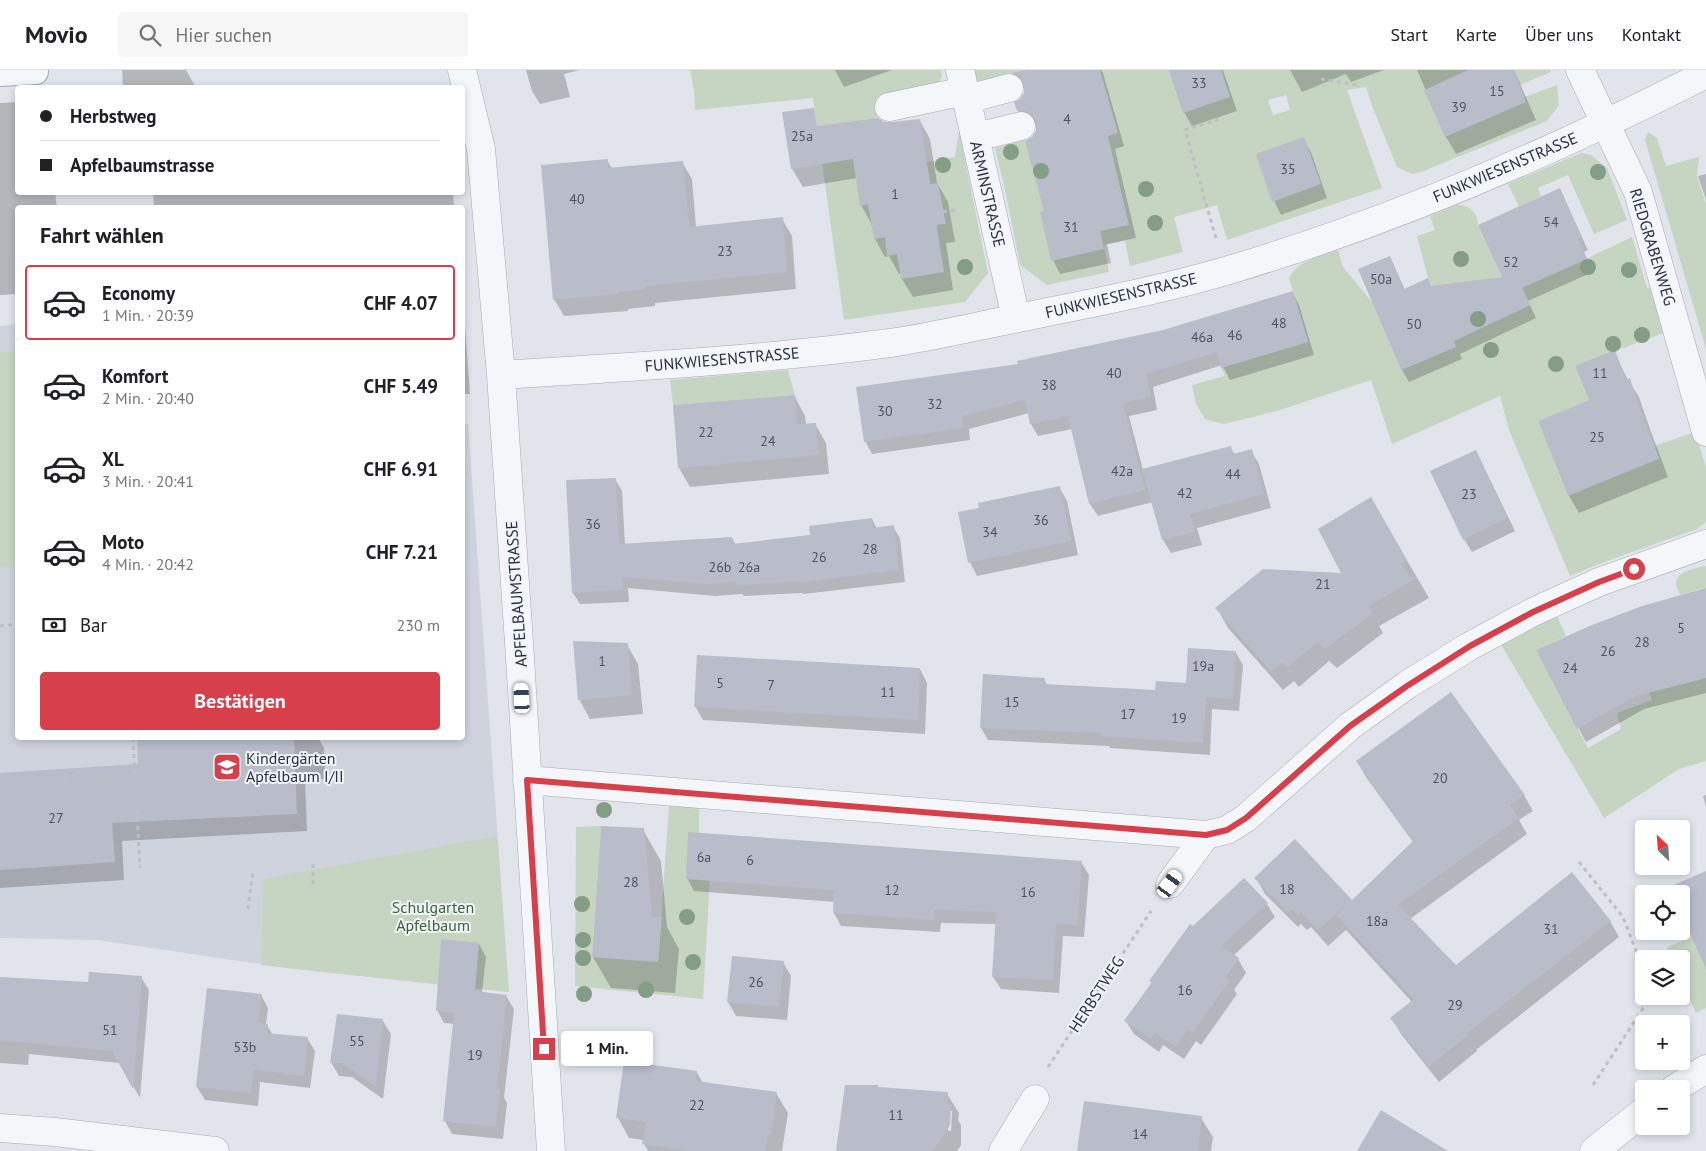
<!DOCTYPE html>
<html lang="de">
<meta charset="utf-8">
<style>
body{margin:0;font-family:"PT Sans",sans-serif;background:#f6f6f6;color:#202124;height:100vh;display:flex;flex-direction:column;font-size:19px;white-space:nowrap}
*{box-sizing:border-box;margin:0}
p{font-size:16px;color:#757577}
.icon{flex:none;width:28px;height:28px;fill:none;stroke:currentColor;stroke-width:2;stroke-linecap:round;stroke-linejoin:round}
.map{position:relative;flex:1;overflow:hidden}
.details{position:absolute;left:15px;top:135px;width:450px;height:535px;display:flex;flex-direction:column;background:#fff;border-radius:5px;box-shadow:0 2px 8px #0003}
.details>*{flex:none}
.guide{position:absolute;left:15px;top:15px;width:450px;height:110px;border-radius:5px;box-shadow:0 2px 8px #0003;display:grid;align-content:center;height:110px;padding:0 25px;background:#fff}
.needle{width:32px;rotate:335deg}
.tools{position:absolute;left:1635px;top:750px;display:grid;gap:10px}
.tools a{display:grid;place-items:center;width:55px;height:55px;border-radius:5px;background:#fff;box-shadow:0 2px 8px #0003;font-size:25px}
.end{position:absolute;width:22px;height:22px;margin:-11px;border:6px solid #d73f4b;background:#fff;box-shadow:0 0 0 2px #fff}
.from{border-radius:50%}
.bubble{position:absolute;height:35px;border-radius:5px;background:#fff;box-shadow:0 2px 8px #0003;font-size:16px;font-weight:800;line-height:35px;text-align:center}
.car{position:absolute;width:15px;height:30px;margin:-15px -8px;border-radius:6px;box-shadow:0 0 4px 1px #0007;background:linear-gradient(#fff 24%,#345 0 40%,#fff 0 76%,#345 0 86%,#fff 0)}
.guide b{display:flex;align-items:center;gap:18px;height:48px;font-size:19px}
.guide b+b{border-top:1px solid #e0e0e0}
.guide i{width:12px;height:12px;background:#202124}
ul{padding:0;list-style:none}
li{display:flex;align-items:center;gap:15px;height:75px;margin:0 10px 8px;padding:0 15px;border:2px solid transparent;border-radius:5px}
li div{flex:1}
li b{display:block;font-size:19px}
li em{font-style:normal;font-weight:800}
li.selected{border-color:#d73f4b}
li>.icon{width:45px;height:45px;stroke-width:1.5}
h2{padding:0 25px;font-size:22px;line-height:60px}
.pay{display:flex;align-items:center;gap:12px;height:55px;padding:0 25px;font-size:19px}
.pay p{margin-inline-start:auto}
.button{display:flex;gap:10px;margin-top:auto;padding:10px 25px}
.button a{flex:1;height:58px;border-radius:5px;background:#d73f4b;color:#fff;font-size:20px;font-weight:800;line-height:58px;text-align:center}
header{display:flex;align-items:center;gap:30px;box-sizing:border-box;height:70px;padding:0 25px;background:#fff;border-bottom:1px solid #e0e0e0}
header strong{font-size:24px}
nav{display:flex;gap:28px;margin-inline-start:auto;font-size:18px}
.search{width:350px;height:45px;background:#f6f6f6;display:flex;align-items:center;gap:12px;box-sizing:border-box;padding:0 18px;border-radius:5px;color:#757577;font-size:19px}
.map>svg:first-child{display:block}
</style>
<header>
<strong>Movio</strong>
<div class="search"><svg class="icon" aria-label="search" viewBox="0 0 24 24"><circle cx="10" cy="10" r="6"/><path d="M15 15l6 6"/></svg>Hier suchen</div>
<nav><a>Start</a><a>Karte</a><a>Über uns</a><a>Kontakt</a></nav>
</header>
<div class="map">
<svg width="1706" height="1081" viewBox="0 0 1706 1081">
<rect width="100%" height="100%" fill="#e1e4eb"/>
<path fill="#cfd3dd" d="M17,254L18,668H462V354H468L509,922L294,899L98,870L0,868V256Z"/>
<path fill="#c6d5c2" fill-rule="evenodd" d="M690,0H941L942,5L940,11L931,19L890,46L874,48L876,60L858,63L874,169L885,167L887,186L897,184L944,202L927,92L955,87L959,60L988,203L965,232L844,250L813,28L695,40L694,21Z
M973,0H1027L1005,4L977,12Z
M1100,0H1550L1551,2L1520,15L1525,27L1557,15L1559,35L1547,51L1421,102L1412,104L1397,97L1372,36L1366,17L1347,20L1382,118L1227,170L1217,135L1174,147L1183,182L1130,196L1125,171L1104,175L1109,202L1047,215L1020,195L1006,124L995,78L1025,70L1030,88ZM1286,25L1290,40L1273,45L1268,30Z
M1648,62L1657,68L1666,96L1699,87L1697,106L1706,134V279L1645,70Z
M1581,83L1591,85L1607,98L1627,150L1594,164L1568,105L1538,118L1541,126L1519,137L1508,114Z
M1457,135C1470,135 1477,142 1478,155L1502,207L1489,209L1499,250L1530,235L1514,199L1554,204L1632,167L1647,218L1653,217L1666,262L1575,296L1589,330L1538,351L1565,419L1575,423L1659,389L1654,376L1695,362L1706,397V452L1697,459L1604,492L1570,506L1509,360L1500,326L1392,374L1371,310L1283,339L1241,350L1223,354L1205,349L1196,334L1192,315L1225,306L1221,298L1308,272L1289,208C1299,189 1320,186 1338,180L1343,197L1372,232L1401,300L1456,277L1428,208L1417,166L1435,160L1430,146Z
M17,281V496L0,498V282Z
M788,300L795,325L673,335L670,310Z
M1706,496V524L1704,518L1680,525C1679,522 1676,517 1676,513C1676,501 1697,498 1706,496Z
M1557,546L1566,566L1536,580L1588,678L1621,659L1617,643L1652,630L1641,602L1653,597L1662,619L1706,608V691L1679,699L1604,748L1500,573Z
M669,736L699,738V766L710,808L703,929L575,916L576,757L601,756L592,887L658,892Z
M497,766L509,922L261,895L263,809Z
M1692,867L1706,878V938L1696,943L1681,910V889H1672L1667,877Z"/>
<path fill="#0003" fill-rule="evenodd" d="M122,0H186L194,14L195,18H123Z
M526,0H580L564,4L570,27L540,34L532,21Z
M835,0H892L844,17Z
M1035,0H1101L1103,3L1124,76L1115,79L1136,168L1107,174L1111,193L1060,204L1053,190L1033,68L1037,61V56L1034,54H1026L1018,40L1025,23V19L1020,16L1012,4Z
M1172,0H1223L1237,41L1192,56L1184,42Z
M1290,0H1384L1351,12L1346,4L1302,22Z
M1417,0H1514L1536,50L1456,84L1446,67Z
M18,32V122H55L57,138H18V224L0,225V33Z
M920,51L930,69L937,113L948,132L955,172L946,173L953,220L913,227L902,209L901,203L899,204L889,186L885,187L875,169L871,153L861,135L857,108L803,117L792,99L883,53Z
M1303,69L1311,82L1327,128L1281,145L1274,131Z
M607,90L612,99L682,92L692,109L696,157L782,149L792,166L796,219L655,233V236L628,239V241L564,246L554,229Z
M1706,104V130L1698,106Z
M1559,119L1588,180L1584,182L1593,202L1528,231L1536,248L1460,284L1462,289L1409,312L1402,300L1360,200L1390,187L1405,220L1504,208Z
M153,122H453L454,138H154Z
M462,215L470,324H462Z
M1292,222L1299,235L1314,285L1230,310L1222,295L1153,317L1157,340L1129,346L1143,400L1230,377L1235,385L1251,381L1259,394L1271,438L1197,458L1202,475L1171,483L1163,470L1153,432L1098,446L1090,434L1072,359L1038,366L1031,354L1029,343L969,359L970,370L872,384L865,371L1019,295L1163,262Z
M1614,282L1628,310L1639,327L1650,359L1668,407L1579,443L1569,426L1539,352L1591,331Z
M795,327L805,346L806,355L815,354L826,373L829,404L690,417L679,398L674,336Z
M1476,381L1515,461L1472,482L1464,469Z
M615,409L622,421L625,475L732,468L736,475L811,466L872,449L877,459L893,457L900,468L905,512L804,524L802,523L744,526L742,524L715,526L628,518L629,532L580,534L573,523Z
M1059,417L1067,431L1078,485L977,506L970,492Z
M1371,429L1429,528L1379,556L1383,563L1337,598L1329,591L1299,617L1294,611L1283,620L1228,558L1217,538L1343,504Z
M1706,523V623L1644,639L1586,672L1537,580Z
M627,575L638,594L643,644L590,649L579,629Z
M1236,583L1243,595L1239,641L1212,639L1210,685L1110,678L1109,676L988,670L981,658L1044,609L1047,615L1156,621L1187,614Z
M920,599L927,613L925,664L703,650L695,636Z
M138,668H318L324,678L325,709L305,710L307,761L122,771L124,810L0,818V704L139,695Z
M1357,691L1524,725L1533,741L1519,750L1527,764L1410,849L1456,897L1610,851L1619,867L1476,980L1477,981L1439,1012L1401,964L1392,948L1412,932L1346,860L1328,876L1311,857L1307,860L1301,854L1298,857L1265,824L1256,808L1352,831L1413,772L1366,707Z
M1706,725V737L1703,726Z
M643,760L661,791L667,857L679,879L675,923L611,918L593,887Z
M1081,792L1089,805L1084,867L1063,866L1059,923L1001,919L993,907L997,854L941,853L940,862L841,856L834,843L835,832L694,821L687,808Z
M1267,834L1275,847L1233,886L1238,889L1246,903L1234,920L1237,924L1201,975L1196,971L1184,989L1163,975L1159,982L1134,964L1126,951L1152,914L1151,911L1193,858Z
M479,874L486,887L482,923L506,926L514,939L504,1028L507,1033L503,1069L452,1064L445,1051L455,954L444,953L437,940Z
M733,887L783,892L791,906L787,950L736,946L728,932Z
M141,907L149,920L140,1028L120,993L29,984L28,995L0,993V908L89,913Z
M261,925L268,938L266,954L273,965L307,968L315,981L310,1018L260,1012L258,1036L205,1030L197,1017Z
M383,951L391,964L383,1029L352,1007L339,1006L331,992Z
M697,1003L703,1013L776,1023L788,1043L782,1081H648L644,1074V1070L629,1068L618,1048Z
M878,1018L947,1024L959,1043L958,1050L961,1055V1075L957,1081H838ZM949,1041H952L951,1061H948Z
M1201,1048L1213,1067L1211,1081H1079Z"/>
<path fill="#b8bdc9" d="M1027,0H1100L1118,63L1108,66L1129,155L1100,161L1104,179L1051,191L1040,142L1044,141L1025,71L1032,67L1036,61V53L1032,45L1025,41H1017L1014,32L1020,29L1024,23V15L1020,7L1010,3Z
M1169,0H1221L1230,27L1183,43Z
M1468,0H1514L1526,32L1445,67L1424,20Z
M814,38L817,56L878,48L884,52H892L920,49L930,114L938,113L946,154L936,155L944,202L901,209L897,184L887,186L885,167L874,169L868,134L860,136L853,89L791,99L782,42Z
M1304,67L1321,114L1272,132L1256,84Z
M608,89V98L683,91L689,157L783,147L787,202L646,216V219L618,222V224L553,230L541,95Z
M1560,118L1582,167L1578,169L1587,189L1522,218L1530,235L1454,271L1456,277L1401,300L1358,199L1390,186L1404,219L1428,208L1431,216L1502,207L1478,155Z
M1293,221L1308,272L1221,298L1217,282L1146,304L1151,327L1123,333L1145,420L1089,434L1068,346L1030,354L1025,330L962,346L964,358L864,372L856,317L1018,294L1017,291L1163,260Z
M1615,280L1626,310L1630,308L1640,340L1659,388L1568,426L1538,351L1589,330L1575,296Z
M795,325L797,354L816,353L819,385L678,398L673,335Z
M1231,376L1233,384L1252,379L1264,424L1190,444L1195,462L1162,470L1142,399Z
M1476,380L1508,448L1463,470L1430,401Z
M616,408L619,474L732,467L733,474L810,465L809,456L872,448L873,458L894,455L899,500L796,513V512L736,515V512L707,514L622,507L623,520L572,523L566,410Z
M1060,416L1071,471L968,493L958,442L979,438L978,433Z
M1371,427L1407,490L1402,493L1409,506L1408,507H1418L1369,536L1373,543L1325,579L1317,572L1287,598L1282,592L1271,601L1215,538L1263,499L1341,503L1318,459Z
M1706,518V608L1636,626L1577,659L1536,580L1592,555L1642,536Z
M573,571L628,573L632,625L578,630Z
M1188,578L1236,581L1233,629L1206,627L1203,673L1102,666V663L980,658L983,604L1045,608L1044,614L1155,620L1156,611L1186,613Z
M697,585L920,598L918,650L694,637Z
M1451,622L1525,725L1510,735L1519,748L1398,835L1456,895L1572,802L1611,851L1467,963L1468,965L1429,997L1390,948L1414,929L1336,845L1348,833L1318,860L1301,842L1298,845L1292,839L1288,842L1254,808L1295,769L1352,830L1413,771L1356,691Z
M137,668H294L297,744L112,753L115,792L0,800V703L138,694Z
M601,756L644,758L652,847H662L658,892L592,887Z
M688,762L1082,791L1077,855L1056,854L1053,910L992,907L996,842L934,840V850L833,843L834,820L686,809Z
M1706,801V899L1681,844V824H1672L1669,817Z
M1244,808L1268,833L1221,876L1239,888L1226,907L1230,910L1193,962L1188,959L1176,977L1155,963L1151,969L1124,951L1152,912L1149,911L1190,854L1193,856Z
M441,869L479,873L475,921L507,925L497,1019L500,1020L496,1057L443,1051L454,943L436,941Z
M732,886L784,891L779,937L727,932Z
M89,902L142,906L133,1019L112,981L0,970V907L88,912Z
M207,918L262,924L258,952L268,954L267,963L308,967L304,1006L254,1000L251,1023L196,1017Z
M337,944L383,949L376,1017L343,993H330Z
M624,991L697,1001L696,1011L777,1022L771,1065L768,1064L765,1081H688L642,1074L646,1052L616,1048Z
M845,1015H878V1017L948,1022L947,1033L951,1034L950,1055L933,1081H836Z
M1084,1031L1202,1046L1198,1081H1077Z
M1381,1040L1448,1081H1357Z"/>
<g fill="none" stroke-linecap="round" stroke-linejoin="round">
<defs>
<path id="service" d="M0,4L36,2"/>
<path id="minor" d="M462,0L481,79L501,305L519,573L551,1081
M960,0L1016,248
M1580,0L1638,122L1706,362
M967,29L1009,18
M889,37L965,21
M976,67L1021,56
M501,305C631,297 761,290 890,273C931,267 973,257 1014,249C1086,234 1158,221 1229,200C1393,151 1553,82 1706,4
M527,710L1206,765L1227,760L1246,748L1350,656L1407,615L1470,576L1533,542L1599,512L1706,474
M1170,814L1206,765
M0,1058L55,1062L215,1081
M1003,1081L1035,1029"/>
<path id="tertiary" d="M1674,1019L1706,999
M1594,1081L1644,1041"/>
</defs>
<use href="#service" stroke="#a6aab6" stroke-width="26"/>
<use href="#minor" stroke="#a6aab6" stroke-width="29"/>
<use href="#tertiary" stroke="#a6aab6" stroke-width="29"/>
<path stroke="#bcbfc6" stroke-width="3" stroke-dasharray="4 4" stroke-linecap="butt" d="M1321,9L1357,15
M935,143L956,140
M1216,168L1185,60L1223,48
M0,556L18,554
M133,668L140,798
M0,716L135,710
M1579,792L1623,847L1644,901
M313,794V815
M248,839L253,801
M1048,997L1151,841
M1593,1015L1651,926"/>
<use href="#service" stroke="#f5f6f9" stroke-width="24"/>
<use href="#minor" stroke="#f5f6f9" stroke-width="28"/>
<use href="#tertiary" stroke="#f5f6f9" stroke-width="28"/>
</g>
<g fill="#859c87">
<circle cx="1011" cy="82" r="8"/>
<circle cx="943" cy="95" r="8"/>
<circle cx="1041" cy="101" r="8"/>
<circle cx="1598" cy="102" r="8"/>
<circle cx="1146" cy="119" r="8"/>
<circle cx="1155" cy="153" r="8"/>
<circle cx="1461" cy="189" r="8"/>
<circle cx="965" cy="197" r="8"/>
<circle cx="1588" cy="197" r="8"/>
<circle cx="1629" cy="200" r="8"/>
<circle cx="1478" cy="249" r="8"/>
<circle cx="1642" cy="265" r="8"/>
<circle cx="1613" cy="274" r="8"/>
<circle cx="1491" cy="280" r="8"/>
<circle cx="1556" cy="294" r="8"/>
<circle cx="604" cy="740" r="8"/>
<circle cx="582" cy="834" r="8"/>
<circle cx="687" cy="847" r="8"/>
<circle cx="583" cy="870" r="8"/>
<circle cx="583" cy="888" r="8"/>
<circle cx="693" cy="892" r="8"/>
<circle cx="646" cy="920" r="8"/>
<circle cx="584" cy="924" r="8"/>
</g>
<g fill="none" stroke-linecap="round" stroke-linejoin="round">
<path stroke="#d73f4b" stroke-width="6" d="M544,979L527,710L1206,765L1227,760L1246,748L1350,656L1407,616L1470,576L1533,542L1599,512L1634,499"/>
</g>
<defs>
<symbol id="school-square" viewBox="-11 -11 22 22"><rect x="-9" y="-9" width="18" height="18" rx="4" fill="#d73f4b" stroke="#f1f4f8"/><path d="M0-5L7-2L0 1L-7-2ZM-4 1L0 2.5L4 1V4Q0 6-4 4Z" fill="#fff"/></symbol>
</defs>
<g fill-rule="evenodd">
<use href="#school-square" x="211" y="681" width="32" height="32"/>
</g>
<g text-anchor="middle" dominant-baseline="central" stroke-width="4" stroke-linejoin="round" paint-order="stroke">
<g font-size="14" fill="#4c5365">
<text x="1199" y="13">33</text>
<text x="1497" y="21">15</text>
<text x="1459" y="37">39</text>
<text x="1067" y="49">4</text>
<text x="802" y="66">25a</text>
<text x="1288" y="99">35</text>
<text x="895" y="124">1</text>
<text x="577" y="129">40</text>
<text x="1551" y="152">54</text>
<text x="1071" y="157">31</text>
<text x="725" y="181">23</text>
<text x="1511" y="192">52</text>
<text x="1381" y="209">50a</text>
<text x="1279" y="253">48</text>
<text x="1414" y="254">50</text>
<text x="1235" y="265">46</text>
<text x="1202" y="267">46a</text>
<text x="1114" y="303">40</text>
<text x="1600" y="303">11</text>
<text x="1049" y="315">38</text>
<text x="935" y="334">32</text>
<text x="885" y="341">30</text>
<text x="706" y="362">22</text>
<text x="1597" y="367">25</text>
<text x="768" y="371">24</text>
<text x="1122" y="401">42a</text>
<text x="1233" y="404">44</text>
<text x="1185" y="423">42</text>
<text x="1469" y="424">23</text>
<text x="1041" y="450">36</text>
<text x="593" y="454">36</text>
<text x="990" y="462">34</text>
<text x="870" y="479">28</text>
<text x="819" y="487">26</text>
<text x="720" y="497">26b</text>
<text x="749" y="497">26a</text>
<text x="1323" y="514">21</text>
<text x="1681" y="558">5</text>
<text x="1642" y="572">28</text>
<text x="1608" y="581">26</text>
<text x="602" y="591">1</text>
<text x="1203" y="596">19a</text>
<text x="1570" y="598">24</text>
<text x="720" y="613">5</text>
<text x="771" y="615">7</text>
<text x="888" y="622">11</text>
<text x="1012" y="632">15</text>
<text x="1128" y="644">17</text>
<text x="1179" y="648">19</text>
<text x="1440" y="708">20</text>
<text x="56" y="748">27</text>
<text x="704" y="787">6a</text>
<text x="750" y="790">6</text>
<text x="631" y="812">28</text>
<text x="1287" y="819">18</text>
<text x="892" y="820">12</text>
<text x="1028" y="822">16</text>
<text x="1377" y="851">18a</text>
<text x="1551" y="859">31</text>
<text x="756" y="912">26</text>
<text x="1185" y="920">16</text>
<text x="1455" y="935">29</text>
<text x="110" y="960">51</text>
<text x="357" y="971">55</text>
<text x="245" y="977">53b</text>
<text x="475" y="985">19</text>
<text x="697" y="1035">22</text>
<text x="896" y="1045">11</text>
<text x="1140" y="1064">14</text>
</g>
<g font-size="16" fill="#283044" stroke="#f1f4f8">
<text transform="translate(1505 97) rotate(-23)">FUNKWIESENSTRASSE</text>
<text transform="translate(988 124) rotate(77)">ARMINSTRASSE</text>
<text transform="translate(1653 177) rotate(73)">RIEDGRABENWEG</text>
<text transform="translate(1121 225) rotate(-13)">FUNKWIESENSTRASSE</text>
<text transform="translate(722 289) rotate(-5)">FUNKWIESENSTRASSE</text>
<text transform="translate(516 524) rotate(-94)">APFELBAUMSTRASSE</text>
<text transform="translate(1096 924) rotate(-57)">HERBSTWEG</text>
</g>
<g font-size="16" fill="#283044" stroke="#f1f4f8" text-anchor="start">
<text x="246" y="688">Kindergärten<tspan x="246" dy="18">Apfelbaum I/II</tspan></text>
</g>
<g font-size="16" fill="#3a6135" stroke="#f1f4f8">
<text x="433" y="837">Schulgarten<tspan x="433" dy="18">Apfelbaum</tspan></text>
</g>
</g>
</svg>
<div class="tools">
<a><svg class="needle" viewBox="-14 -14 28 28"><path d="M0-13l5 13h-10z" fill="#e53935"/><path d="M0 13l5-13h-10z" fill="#757577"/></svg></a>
<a><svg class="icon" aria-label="locate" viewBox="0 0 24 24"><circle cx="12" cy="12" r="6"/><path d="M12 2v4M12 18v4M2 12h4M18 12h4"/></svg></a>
<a><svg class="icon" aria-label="layers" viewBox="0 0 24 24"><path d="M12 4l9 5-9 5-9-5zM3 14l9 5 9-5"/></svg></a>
<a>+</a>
<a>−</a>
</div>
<i class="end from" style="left:1634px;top:499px"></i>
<i class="end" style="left:544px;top:979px"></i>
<div class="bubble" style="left:561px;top:961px;width:92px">1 Min.</div>
<i class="car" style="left:522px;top:628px;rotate:357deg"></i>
<i class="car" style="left:1170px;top:814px;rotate:36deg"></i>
<div class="guide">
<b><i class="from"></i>Herbstweg</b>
<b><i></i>Apfelbaumstrasse</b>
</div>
<section class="details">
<h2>Fahrt wählen</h2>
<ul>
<li class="selected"><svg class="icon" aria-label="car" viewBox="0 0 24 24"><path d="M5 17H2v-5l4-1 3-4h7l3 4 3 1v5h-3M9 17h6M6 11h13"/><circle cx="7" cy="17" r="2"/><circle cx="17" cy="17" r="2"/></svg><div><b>Economy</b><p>1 Min. · 20:39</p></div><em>CHF 4.07</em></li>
<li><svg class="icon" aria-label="car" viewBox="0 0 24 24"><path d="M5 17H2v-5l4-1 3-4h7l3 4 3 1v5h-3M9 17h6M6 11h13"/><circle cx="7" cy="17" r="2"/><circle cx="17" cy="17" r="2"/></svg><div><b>Komfort</b><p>2 Min. · 20:40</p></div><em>CHF 5.49</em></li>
<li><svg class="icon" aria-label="car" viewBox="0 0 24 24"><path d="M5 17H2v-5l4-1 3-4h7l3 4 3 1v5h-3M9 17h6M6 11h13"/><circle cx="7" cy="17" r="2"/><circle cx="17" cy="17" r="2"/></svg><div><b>XL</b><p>3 Min. · 20:41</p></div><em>CHF 6.91</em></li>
<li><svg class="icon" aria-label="car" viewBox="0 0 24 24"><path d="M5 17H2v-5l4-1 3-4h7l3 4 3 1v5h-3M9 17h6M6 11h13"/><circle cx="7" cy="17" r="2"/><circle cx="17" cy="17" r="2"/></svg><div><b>Moto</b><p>4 Min. · 20:42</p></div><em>CHF 7.21</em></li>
</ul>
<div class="pay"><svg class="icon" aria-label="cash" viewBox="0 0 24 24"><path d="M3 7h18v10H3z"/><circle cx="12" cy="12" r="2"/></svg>Bar<p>230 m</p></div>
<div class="button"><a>Bestätigen</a></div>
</section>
</div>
